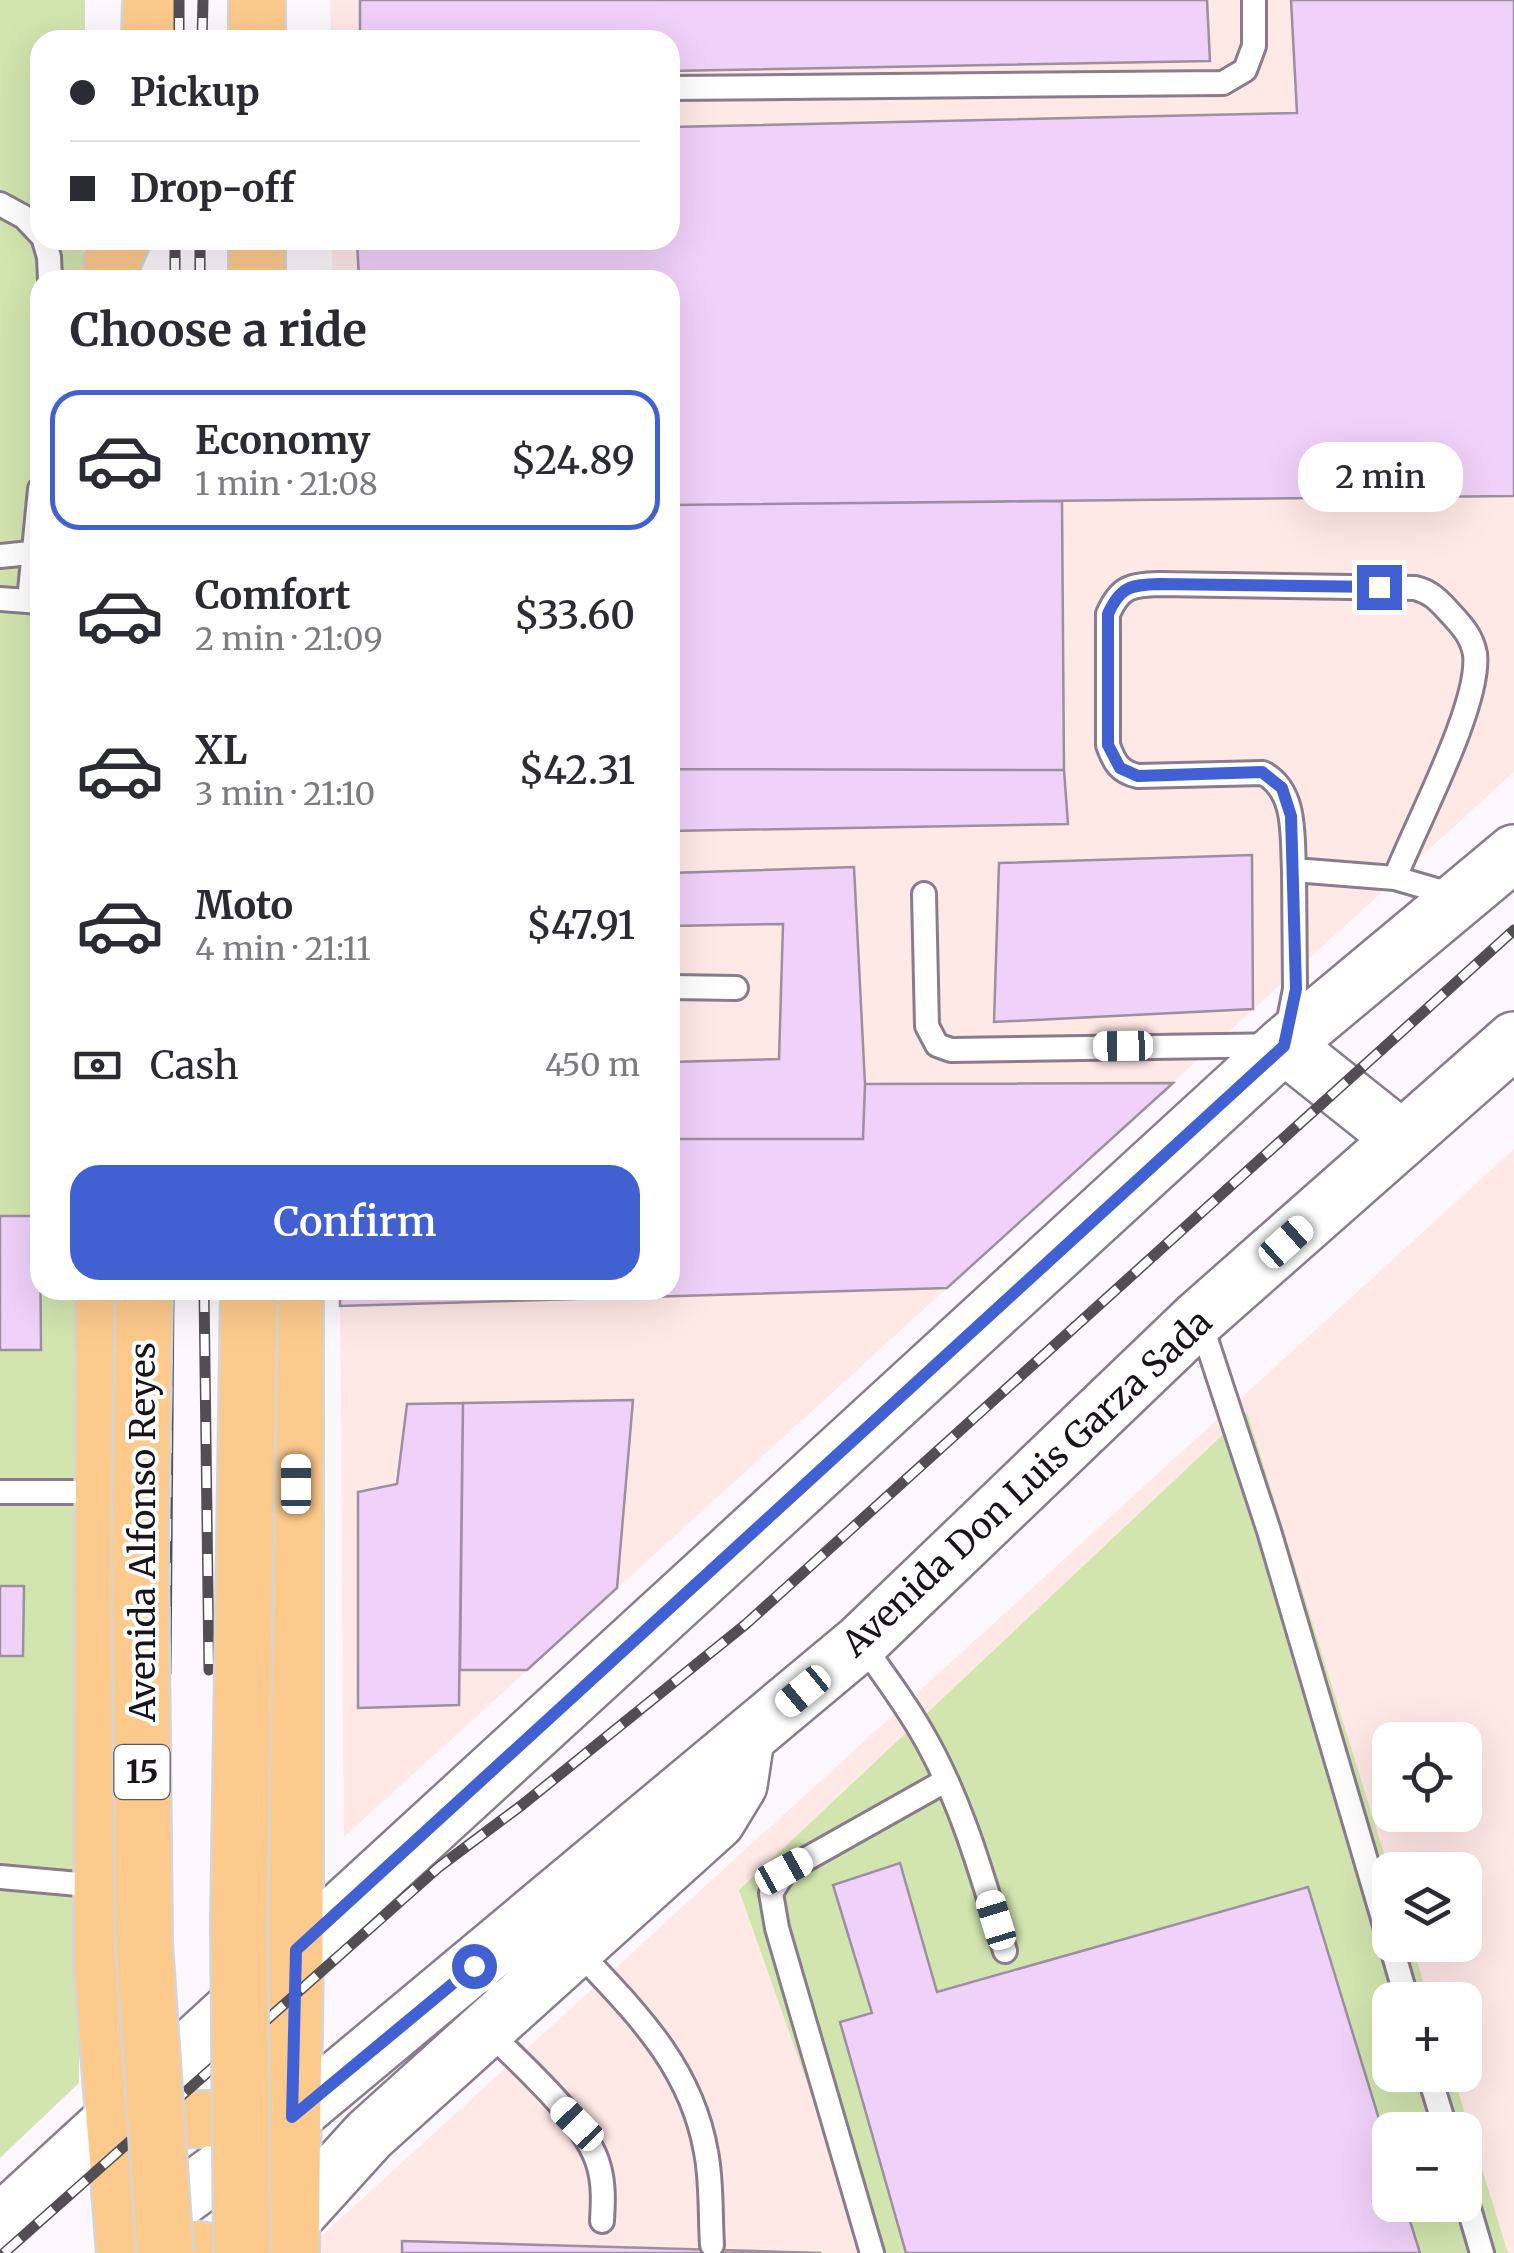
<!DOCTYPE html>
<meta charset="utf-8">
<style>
body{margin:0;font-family:Merriweather,serif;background:#f2f2f3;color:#2b2b33;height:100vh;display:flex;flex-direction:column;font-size:38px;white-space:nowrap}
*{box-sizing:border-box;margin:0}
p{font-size:32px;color:#7c7c81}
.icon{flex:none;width:55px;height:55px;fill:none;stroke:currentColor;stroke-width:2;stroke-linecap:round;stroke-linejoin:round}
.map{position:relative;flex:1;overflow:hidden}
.details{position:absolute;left:30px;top:270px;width:650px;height:1030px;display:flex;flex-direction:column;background:#fff;border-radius:30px;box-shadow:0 10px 40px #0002}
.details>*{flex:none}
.banner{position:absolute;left:30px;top:30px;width:650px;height:220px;border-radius:30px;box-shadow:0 10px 40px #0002;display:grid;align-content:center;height:220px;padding:0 40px;background:#fff}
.buttons{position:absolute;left:1372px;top:1722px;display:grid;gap:20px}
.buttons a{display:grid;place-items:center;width:110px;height:110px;border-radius:20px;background:#fff;box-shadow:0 10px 40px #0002;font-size:50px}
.end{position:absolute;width:45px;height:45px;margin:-22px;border:12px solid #4160d2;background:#fff;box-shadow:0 0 0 5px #fff}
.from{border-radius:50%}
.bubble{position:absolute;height:70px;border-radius:30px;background:#fff;box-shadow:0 10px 40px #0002;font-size:32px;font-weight:600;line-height:70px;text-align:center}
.car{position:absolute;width:30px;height:60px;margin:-30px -15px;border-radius:12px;box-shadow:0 0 8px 2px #0007;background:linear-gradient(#fff 24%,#345 0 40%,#fff 0 76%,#345 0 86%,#fff 0)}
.banner b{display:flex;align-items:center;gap:35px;height:95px;font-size:38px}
.banner b+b{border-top:2px solid #e1e1e2}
.banner i{width:25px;height:25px;background:#2b2b33}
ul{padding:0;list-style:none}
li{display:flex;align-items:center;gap:30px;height:140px;margin:0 20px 15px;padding:0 20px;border:5px solid transparent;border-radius:30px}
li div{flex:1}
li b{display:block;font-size:38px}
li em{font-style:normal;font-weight:600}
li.on{border-color:#4160d2}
li>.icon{width:90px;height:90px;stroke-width:1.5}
h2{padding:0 40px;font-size:45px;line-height:120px}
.pay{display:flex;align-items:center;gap:25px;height:110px;padding:0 40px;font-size:38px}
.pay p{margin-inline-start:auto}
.action{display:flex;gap:20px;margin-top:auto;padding:20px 40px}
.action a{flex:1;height:115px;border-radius:30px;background:#4160d2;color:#fff;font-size:40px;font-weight:600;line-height:115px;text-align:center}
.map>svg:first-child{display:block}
</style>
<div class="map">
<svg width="1514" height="2253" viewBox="0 0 1514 2253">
<rect width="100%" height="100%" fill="#fdf7fe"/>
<path fill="#ffe9e7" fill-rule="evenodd" d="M330,0H1514V772L344,1837L340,1290H670V280H332V240H670V40H331Z
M1514,1149V2253H317V2240ZM1390,1740H1465V1815H1390ZM1390,1870H1465V1945H1390ZM1390,2000H1465V2075H1390ZM1390,2130H1465V2205H1390Z"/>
<path fill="#d2e5af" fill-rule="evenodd" d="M0,0H85V40H40V240H84V280H40V1290H81L79,2083L0,2158Z
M1247,1412L1390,1873V1945H1412L1429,2000H1390V2075H1453L1508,2253H867L739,1890ZM1390,2130H1465V2205H1390Z"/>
<path fill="#f0d1f9" stroke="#9c8fa0" stroke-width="2.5" d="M360,0H1207L1210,61L670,71V40H360Z
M1291,0H1514V496L670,505V280H359L357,240H670V127L1297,113Z
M1062,501L1064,770L670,769V505Z
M670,769L1064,770L1068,824L670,831Z
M1252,855L1253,1009L994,1022L999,863Z
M854,867L865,1084L863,1139H670V1062L779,1059L783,924L670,926V873Z
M1173,1083L947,1288L340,1306V1290H670V1139H863L865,1084Z
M0,1216H40L41,1350H0Z
M633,1400L617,1588L527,1670H460L463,1403Z
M463,1403L459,1705L358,1708V1492L397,1484L407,1404Z
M0,1586H24L23,1656H0Z
M900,1863L937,1992L1308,1887L1390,2155V2205H1405L1420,2253H906L840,2022L872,2013L833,1885Z
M402,2241L821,2253H402Z"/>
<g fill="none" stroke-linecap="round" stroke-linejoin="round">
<defs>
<path id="lane" d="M670,88L1223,83L1245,70L1254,46V0
M0,204L24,217L40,234
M44,240L49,257L50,280
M0,556L40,552
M0,599L40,602
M29,601L40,489
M1294,870C1292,836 1297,791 1263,773L1138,776C1119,772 1114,762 1108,745V614C1120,587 1130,585 1159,584L1415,588C1432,592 1440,602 1452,615C1463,627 1472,637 1475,654C1481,704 1415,826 1395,878
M924,894L927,1026L937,1045L951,1050L1284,1045L1295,989L1294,870L1395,878L1460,897
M670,987L736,988
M1199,1318L1269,1531L1390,1942
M0,1492H103
M861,1642C880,1670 901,1697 918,1726C960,1795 982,1875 1005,1951
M0,1877L101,1886
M1391,1945L1407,2000
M576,1949C634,2011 691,2065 706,2152C712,2182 710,2214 712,2245
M487,2030C521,2065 587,2121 599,2167C604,2185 603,2203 602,2221
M1429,2075L1446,2130
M1465,2195L1482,2253
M872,2253L777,1928L771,1893L785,1871L945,1781"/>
<path id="secondary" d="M1284,1045L1402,1139
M291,2221L369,2135L717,1821L739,1785L746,1739
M0,2223L1284,1045L1514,853
M127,2238L292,2117L861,1642L1199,1318L1514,1040"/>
<path id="highway" d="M257,0V40
M150,40L151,0
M257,240V280
M112,280V263L122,240
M104,1290L102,1965L125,2253
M114,2121L289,2117
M124,2241H154L214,2253
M291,2253L295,1950V1290"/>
</defs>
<use href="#lane" stroke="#897c8d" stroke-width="28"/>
<use href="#secondary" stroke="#897c8d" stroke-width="60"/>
<use href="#highway" stroke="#d5d5d6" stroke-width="60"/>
<use href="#lane" stroke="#fff" stroke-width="22"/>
<use href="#secondary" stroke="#fff" stroke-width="55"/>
<use href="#highway" stroke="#fdca8d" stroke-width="55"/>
<defs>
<path id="rail" d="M179,40V0
M202,40L203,0
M175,280V240
M200,280V240
M204,1290L209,1670
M166,1673L169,1290
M4,2253L439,1867L522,1805L746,1624L1514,930"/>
</defs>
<use href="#rail" stroke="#534e54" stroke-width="11"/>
<use href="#rail" stroke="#fff" stroke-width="8" stroke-dasharray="22" stroke-linecap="butt"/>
<defs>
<path id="highway-bridge" d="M144,1290L140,1549L144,1943L165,2253
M242,2253L239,1922L249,1290"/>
</defs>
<use href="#highway-bridge" stroke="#d5d5d6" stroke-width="60" stroke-linecap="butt"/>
<use href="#highway-bridge" stroke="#fdca8d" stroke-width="55"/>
</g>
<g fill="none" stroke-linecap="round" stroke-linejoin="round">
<path stroke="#4160d2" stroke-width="12" d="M474,1966L292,2117L296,1950L1284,1046L1296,989L1291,816L1282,788L1262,772L1138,776L1120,768L1108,745V614C1120,587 1130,585 1159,584L1379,587"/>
</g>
<g text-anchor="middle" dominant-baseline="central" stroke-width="8" stroke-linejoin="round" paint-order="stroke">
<rect fill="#fff" stroke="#5d5a5f" stroke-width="2.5" x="114.5" y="1745" width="55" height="54" rx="8"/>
<g font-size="32" font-weight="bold" fill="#18141a">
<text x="142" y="1772">15</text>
</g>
<g font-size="35" fill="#18141a" stroke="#fff">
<text transform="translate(1027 1483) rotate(-43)">Avenida Don Luis Garza Sada</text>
<text transform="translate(143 1532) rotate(-90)">Avenida Alfonso Reyes</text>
</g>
</g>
</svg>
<div class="buttons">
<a><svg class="icon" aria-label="locate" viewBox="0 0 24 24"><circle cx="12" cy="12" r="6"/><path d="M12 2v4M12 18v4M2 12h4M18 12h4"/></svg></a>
<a><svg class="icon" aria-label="layers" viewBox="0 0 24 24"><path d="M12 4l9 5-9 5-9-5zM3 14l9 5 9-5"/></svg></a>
<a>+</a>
<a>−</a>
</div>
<i class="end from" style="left:474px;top:1966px"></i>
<i class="end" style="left:1379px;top:587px"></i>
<div class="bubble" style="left:1298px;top:442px;width:165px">2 min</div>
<i class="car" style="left:1123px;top:1046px;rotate:269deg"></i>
<i class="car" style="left:1286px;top:1242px;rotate:48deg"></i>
<i class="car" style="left:296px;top:1484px;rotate:0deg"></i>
<i class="car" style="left:803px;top:1691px;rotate:230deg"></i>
<i class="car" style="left:784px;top:1871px;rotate:61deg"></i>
<i class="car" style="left:996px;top:1920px;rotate:343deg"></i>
<i class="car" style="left:577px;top:2124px;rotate:316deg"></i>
<div class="banner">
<b><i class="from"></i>Pickup</b>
<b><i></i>Drop-off</b>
</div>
<section class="details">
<h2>Choose a ride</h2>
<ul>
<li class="on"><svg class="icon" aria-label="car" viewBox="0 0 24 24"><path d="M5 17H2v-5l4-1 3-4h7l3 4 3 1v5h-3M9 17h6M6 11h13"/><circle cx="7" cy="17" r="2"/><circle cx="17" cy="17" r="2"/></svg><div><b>Economy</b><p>1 min · 21:08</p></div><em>$24.89</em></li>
<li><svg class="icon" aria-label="car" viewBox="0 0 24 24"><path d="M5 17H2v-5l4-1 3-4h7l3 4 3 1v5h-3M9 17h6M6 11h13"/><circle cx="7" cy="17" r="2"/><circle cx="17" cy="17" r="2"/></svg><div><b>Comfort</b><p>2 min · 21:09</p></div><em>$33.60</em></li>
<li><svg class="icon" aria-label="car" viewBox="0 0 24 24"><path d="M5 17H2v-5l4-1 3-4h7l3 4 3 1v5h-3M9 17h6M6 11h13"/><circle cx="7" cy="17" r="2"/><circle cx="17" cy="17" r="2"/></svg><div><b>XL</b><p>3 min · 21:10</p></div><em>$42.31</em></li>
<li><svg class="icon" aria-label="car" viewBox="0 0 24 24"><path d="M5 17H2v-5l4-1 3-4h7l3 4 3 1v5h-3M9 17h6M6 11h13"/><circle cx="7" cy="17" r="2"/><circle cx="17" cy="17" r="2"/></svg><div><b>Moto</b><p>4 min · 21:11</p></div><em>$47.91</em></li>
</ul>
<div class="pay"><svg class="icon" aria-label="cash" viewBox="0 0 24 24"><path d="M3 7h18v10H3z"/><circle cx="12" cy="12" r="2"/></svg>Cash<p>450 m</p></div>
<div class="action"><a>Confirm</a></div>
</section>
</div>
